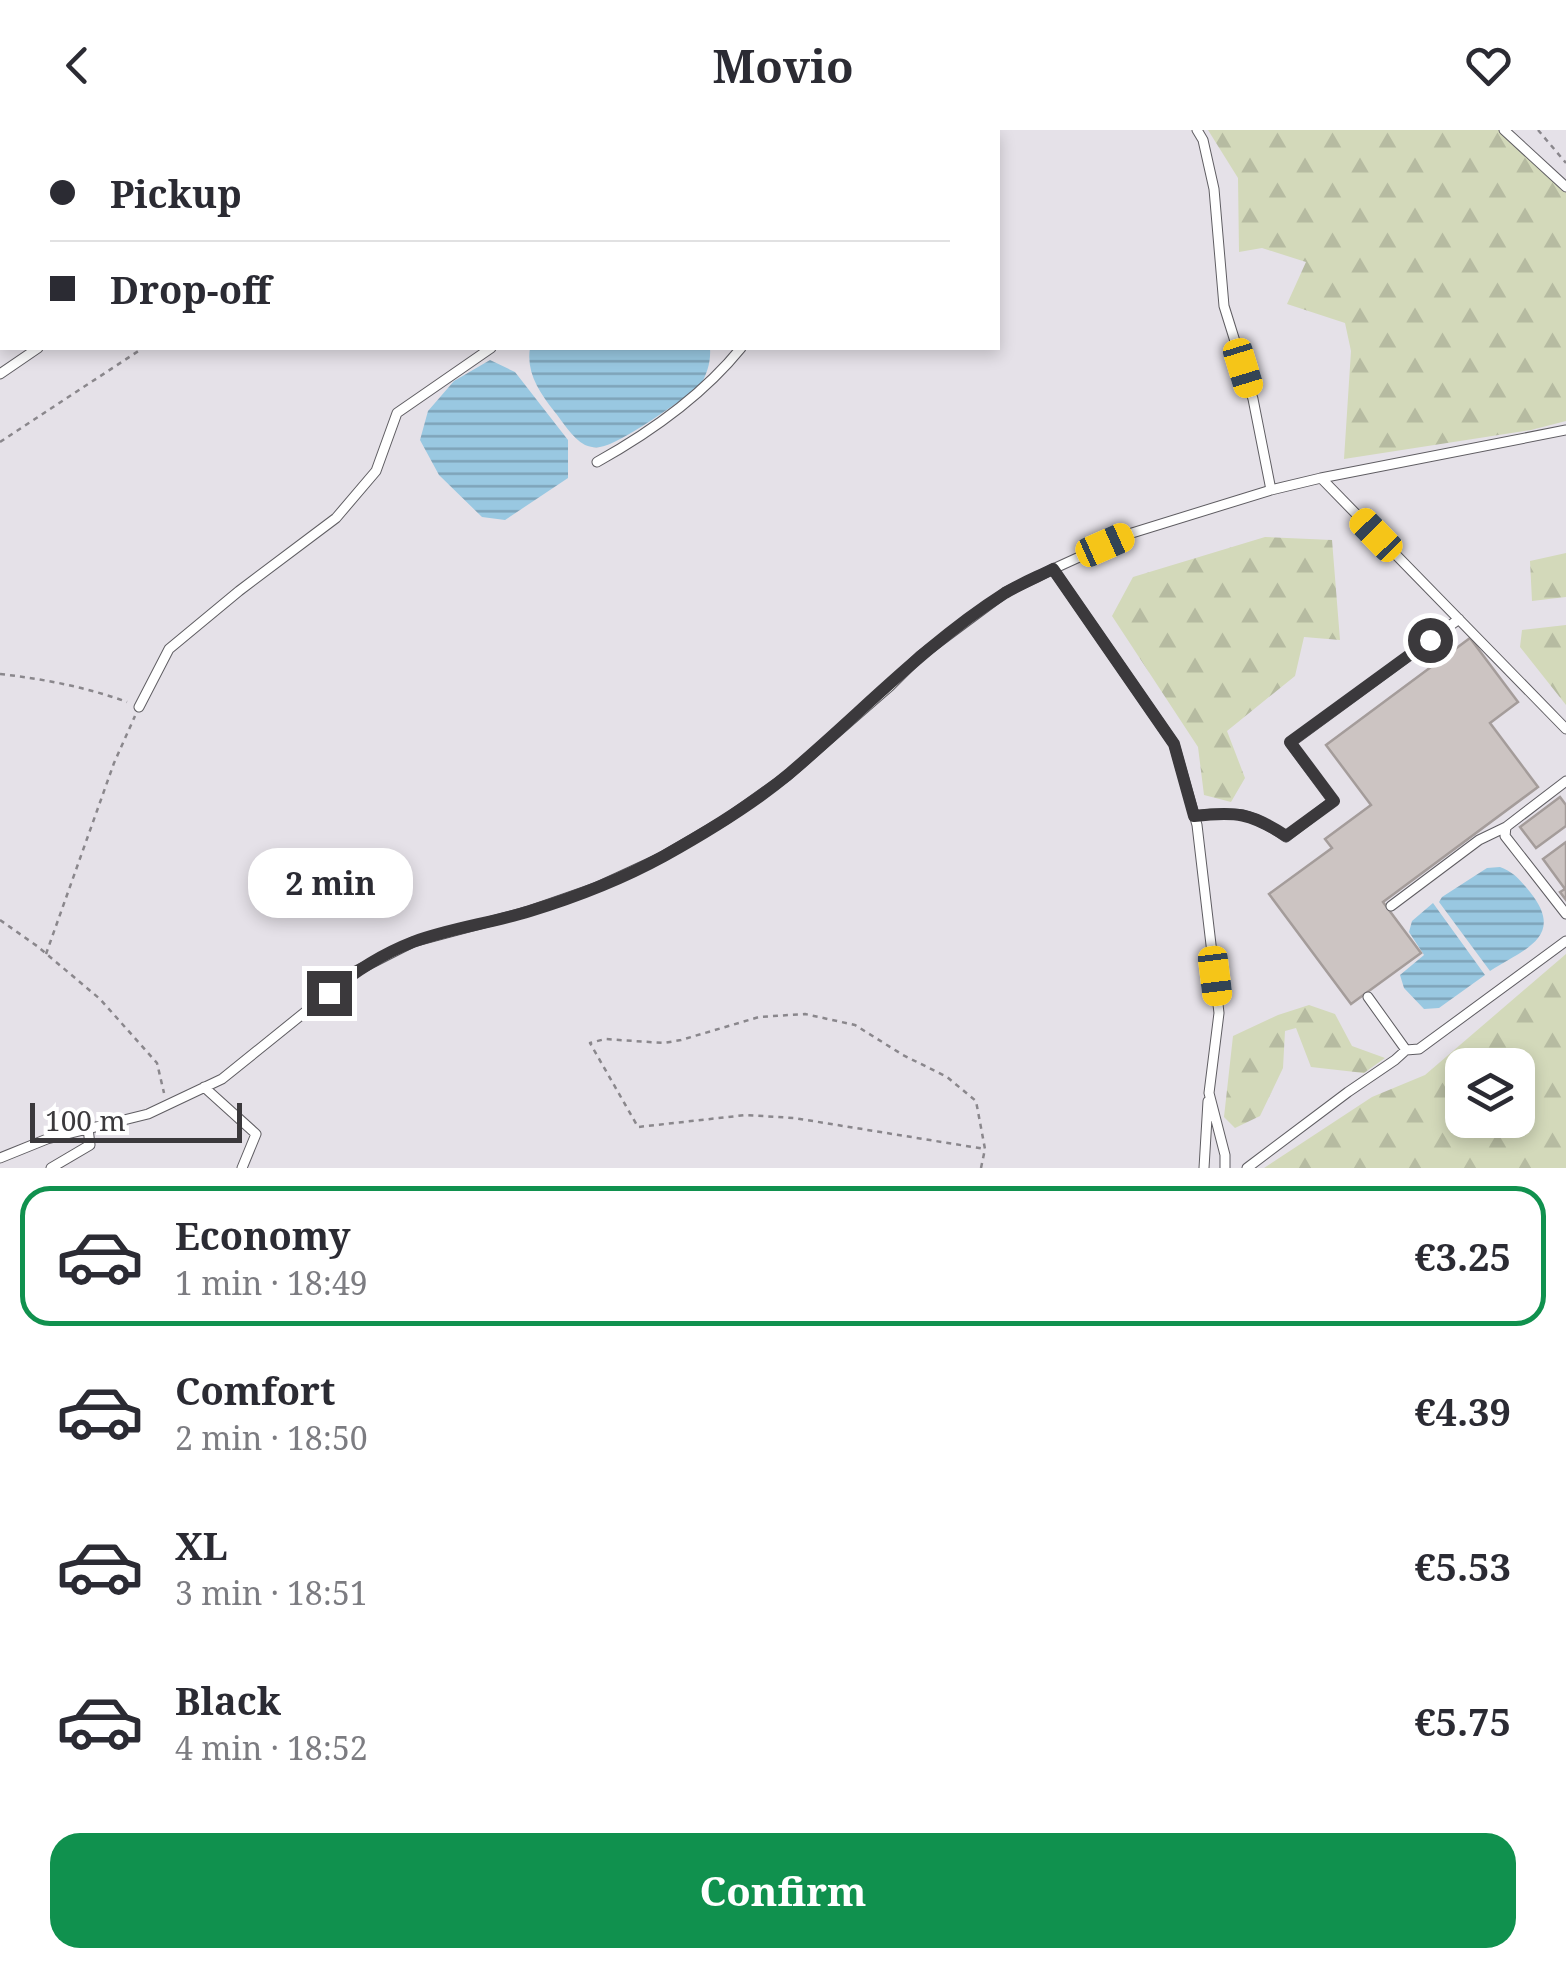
<!DOCTYPE html>
<meta charset="utf-8">
<style>
body{margin:0;font-family:"Noto Serif",serif;background:#f2f2f3;color:#2b2b33;height:100vh;display:flex;flex-direction:column;font-size:38px;white-space:nowrap}
*{box-sizing:border-box;margin:0}
p{font-size:32px;color:#7c7c81}
.icon{flex:none;width:55px;height:55px;fill:none;stroke:currentColor;stroke-width:2;stroke-linecap:round;stroke-linejoin:round}
.map{position:relative;height:1038px;overflow:hidden}
.side{display:flex;flex-direction:column;background:#fff;flex:1}
.side>*{flex:none}
.top-card{position:absolute;left:0px;top:0px;width:1000px;height:220px;box-shadow:0 5px 15px #0003;display:grid;align-content:center;height:220px;padding:0 50px;background:#fff}
.tools{position:absolute;left:1445px;top:918px;display:grid;gap:20px}
.tools a{display:grid;place-items:center;width:90px;height:90px;border-radius:20px;background:#fff;box-shadow:0 5px 15px #0003;font-size:50px}
.scale{position:absolute;left:30px;bottom:25px;width:212px;box-sizing:border-box;padding-left:10px;border:5px solid #3b393c;border-top:0;font-size:28px;line-height:35px;white-space:nowrap;color:#3b393c;-webkit-text-stroke:8px #fff;paint-order:stroke}
.end{position:absolute;width:45px;height:45px;margin:-22px;border:12px solid #3b393c;background:#fff;box-shadow:0 0 0 5px #fff}
.from{border-radius:50%}
.bubble{position:absolute;height:70px;border-radius:30px;background:#fff;box-shadow:0 5px 15px #0003;font-size:32px;font-weight:700;line-height:70px;text-align:center}
.car{position:absolute;width:30px;height:60px;margin:-30px -15px;border-radius:12px;box-shadow:0 0 8px 2px #0007;background:linear-gradient(#f5c518 24%,#345 0 40%,#f5c518 0 76%,#345 0 86%,#f5c518 0)}
.top-card b{display:flex;align-items:center;gap:35px;height:95px;font-size:38px}
.top-card b+b{border-top:2px solid #e1e1e2}
.top-card i{width:25px;height:25px;background:#2b2b33}
ul{padding:18px 0 0;list-style:none}
li{display:flex;align-items:center;gap:30px;height:140px;margin:0 20px 15px;padding:0 30px;border:5px solid transparent;border-radius:30px}
li div{flex:1}
li b{display:block;font-size:38px}
li em{font-style:normal;font-weight:700}
li.current{border-color:#10914e}
li>.icon{width:90px;height:90px;stroke-width:1.5}
.primary-button{display:flex;gap:20px;margin-top:auto;padding:20px 50px}
.primary-button a{flex:1;height:115px;border-radius:30px;background:#10914e;color:#fff;font-size:40px;font-weight:700;line-height:115px;text-align:center}
header{display:flex;justify-content:space-between;align-items:center;height:130px;padding:0 50px;background:#fff;font-size:45px;font-weight:700}
.map>svg:first-child{display:block}
</style>
<header><svg class="icon" aria-label="back" viewBox="0 0 24 24"><path d="M15 5l-7 7 7 7"/></svg>Movio<svg class="icon" aria-label="heart" viewBox="0 0 24 24"><path d="M12 20l-8-8c-3-5 5-10 8-4 3-6 11-1 8 4z"/></svg></header>
<div class="map">
<svg width="1566" height="1038" viewBox="0 0 1566 1038">
<defs>
<pattern id="forest-firs" width="22" height="20" patternUnits="userSpaceOnUse" patternTransform="scale(2.5)"><rect width="22" height="20" fill="#d3d9ba"/><path d="M5 1l3.5 6h-7zM16 11l3.5 6h-7z" fill="#b6bba1"/></pattern>
<pattern id="water-rules" width="6" height="5" patternUnits="userSpaceOnUse" patternTransform="scale(2.5)"><rect width="6" height="5" fill="#99c8e1"/><path d="M0 2.5h6" fill="none" stroke="#7ea3b8"/></pattern>
</defs>
<rect width="100%" height="100%" fill="#e5e1e8"/>
<path fill="url(#forest-firs)" fill-rule="evenodd" d="M0,0H226L216,2H2V78L0,80Z
M1208,0H1499L1566,57V291L1531,300L1344,329L1351,221L1345,193L1287,174L1306,132L1262,118L1239,122L1238,48Z
M1265,407L1332,410L1340,510L1304,507L1295,546L1227,601L1245,648L1231,672L1204,665L1198,617L1112,486L1133,447Z
M1566,423V467L1532,471L1530,431Z
M1566,495V575L1520,517L1522,500Z
M1566,824V1038H1264L1372,967L1425,945ZM1462,935H1518V990H1462Z
M1309,875L1335,884L1352,916L1385,928L1364,943L1311,937L1296,898L1285,901L1283,938L1260,986L1235,998L1224,987L1233,906L1278,885Z"/>
<path fill="url(#water-rules)" d="M530,218H710C711,232 707,244 700,256C680,271 621,314 600,317C596,318 590,317 585,315C572,308 563,292 554,281C539,262 526,242 530,218Z
M490,230L515,242L568,310V348L505,390L482,387L439,345L420,310L428,281L454,251Z
M1500,737C1514,742 1521,751 1530,762C1566,807 1524,819 1490,841L1439,772L1442,767L1487,738Z
M1433,773L1485,845L1439,878L1424,879L1404,858L1400,845L1424,825L1409,802L1412,791Z"/>
<path fill="#ccc4c2" stroke="#a49c9a" stroke-width="2.5" d="M1470,508L1518,572L1490,593L1538,657L1383,772L1421,823L1351,874L1269,764L1332,718L1325,709L1371,675L1326,615Z
M1560,667L1566,675V696L1536,718L1520,697Z
M1566,712V770L1560,762L1565,759L1543,729Z"/>
<g fill="none" stroke-linecap="round" stroke-linejoin="round">
<defs>
<path id="service" d="M1197,0L1203,10L1214,59L1224,176L1253,269L1271,360
M1504,0L1566,57
M398,2L401,0
M876,2L879,0
M0,244L38,218
M597,332C651,302 702,266 741,218
M1321,348L1566,300
M1053,439L1132,403L1271,360L1321,348L1566,599
M139,577L169,519L239,461L336,388L376,341L397,283L491,218
M1566,651L1506,697L1505,706L1566,784
M1194,686C1236,681 1251,682 1286,707L1333,671L1290,613L1459,489
M1391,776L1479,710L1506,697
M1368,867L1406,920
M204,957L256,1004L242,1038
M0,1028L47,1009L148,984L222,949L356,841L413,812L529,781L595,758L660,728L725,690L787,646L890,556L920,526L1006,462L1053,439L1174,614L1197,695L1219,883L1209,963L1225,1025V1038
M51,1038L90,1015L88,998
M1204,1038L1208,971
M1247,1038L1348,962L1395,930L1406,920L1419,919L1566,811"/>
</defs>
<use href="#service" stroke="#5f5d62" stroke-width="11"/>
<path stroke="#8a878c" stroke-width="2.5" stroke-dasharray="5 5" stroke-linecap="butt" d="M1538,0L1566,33
M517,2L520,0
M0,312L143,218
M0,544C44,549 86,557 127,572
M0,790L37,816L100,869L157,933L164,963
M46,824L114,633L135,586
M981,1038L985,1019L976,971L947,947L903,925L855,895L805,884L759,887L681,910L664,913L605,909L590,913L638,997L746,985L794,988L985,1019"/>
<use href="#service" stroke="#fff" stroke-width="9"/>
</g>
<g fill="none" stroke-linecap="round" stroke-linejoin="round">
<path stroke="#3b393c" stroke-width="12" d="M329,863C354,842 382,824 413,812C451,798 492,793 530,781C576,767 622,749 664,726C707,702 752,675 790,643C861,583 926,513 1005,463C1020,454 1037,447 1053,439L1174,614L1194,686C1236,681 1251,683 1286,706L1334,671L1290,612L1430,510"/>
</g>
</svg>
<div class="tools">
<a><svg class="icon" aria-label="layers" viewBox="0 0 24 24"><path d="M12 4l9 5-9 5-9-5zM3 14l9 5 9-5"/></svg></a>
</div>
<div class="scale">100 m</div>
<i class="end from" style="left:1430px;top:510px"></i>
<i class="end" style="left:329px;top:863px"></i>
<div class="bubble" style="left:248px;top:718px;width:165px">2 min</div>
<i class="car" style="left:1243px;top:238px;rotate:163deg"></i>
<i class="car" style="left:1376px;top:405px;rotate:316deg"></i>
<i class="car" style="left:1105px;top:415px;rotate:66deg"></i>
<i class="car" style="left:1215px;top:846px;rotate:173deg"></i>
<div class="top-card">
<b><i class="from"></i>Pickup</b>
<b><i></i>Drop-off</b>
</div>
</div>
<section class="side">
<ul>
<li class="current"><svg class="icon" aria-label="car" viewBox="0 0 24 24"><path d="M5 17H2v-5l4-1 3-4h7l3 4 3 1v5h-3M9 17h6M6 11h13"/><circle cx="7" cy="17" r="2"/><circle cx="17" cy="17" r="2"/></svg><div><b>Economy</b><p>1 min · 18:49</p></div><em>€3.25</em></li>
<li><svg class="icon" aria-label="car" viewBox="0 0 24 24"><path d="M5 17H2v-5l4-1 3-4h7l3 4 3 1v5h-3M9 17h6M6 11h13"/><circle cx="7" cy="17" r="2"/><circle cx="17" cy="17" r="2"/></svg><div><b>Comfort</b><p>2 min · 18:50</p></div><em>€4.39</em></li>
<li><svg class="icon" aria-label="car" viewBox="0 0 24 24"><path d="M5 17H2v-5l4-1 3-4h7l3 4 3 1v5h-3M9 17h6M6 11h13"/><circle cx="7" cy="17" r="2"/><circle cx="17" cy="17" r="2"/></svg><div><b>XL</b><p>3 min · 18:51</p></div><em>€5.53</em></li>
<li><svg class="icon" aria-label="car" viewBox="0 0 24 24"><path d="M5 17H2v-5l4-1 3-4h7l3 4 3 1v5h-3M9 17h6M6 11h13"/><circle cx="7" cy="17" r="2"/><circle cx="17" cy="17" r="2"/></svg><div><b>Black</b><p>4 min · 18:52</p></div><em>€5.75</em></li>
</ul>
<div class="primary-button"><a>Confirm</a></div>
</section>
